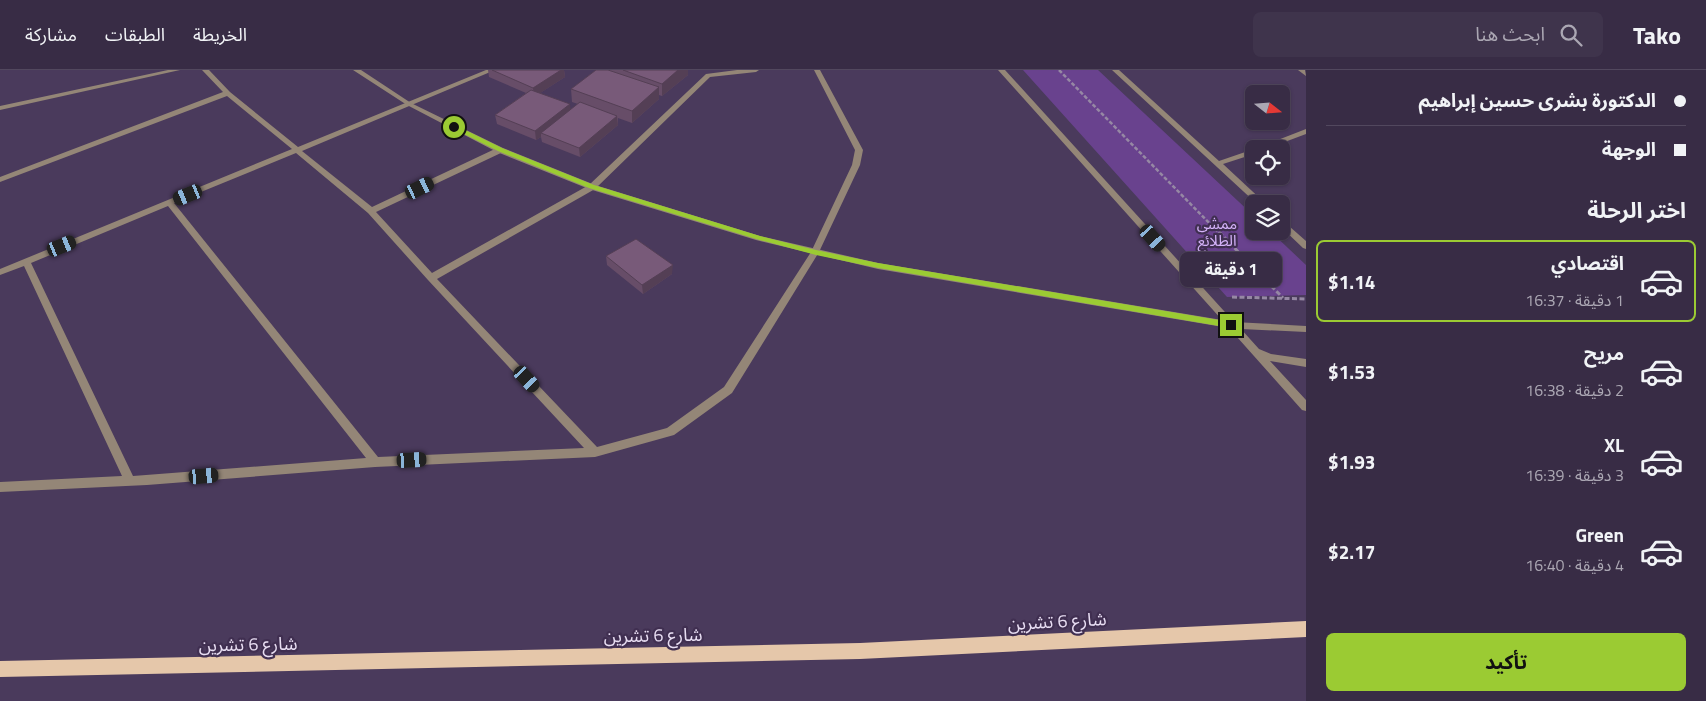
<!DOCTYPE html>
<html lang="ar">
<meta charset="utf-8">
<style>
body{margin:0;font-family:"Titillium Web","Noto Sans Arabic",sans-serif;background:#3f344c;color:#f1f3f6;direction:rtl;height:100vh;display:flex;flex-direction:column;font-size:19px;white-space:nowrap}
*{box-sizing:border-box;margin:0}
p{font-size:16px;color:#aba7b3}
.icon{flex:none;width:28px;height:28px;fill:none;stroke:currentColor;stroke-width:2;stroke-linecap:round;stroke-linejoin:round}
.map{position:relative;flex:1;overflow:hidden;direction:ltr}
.details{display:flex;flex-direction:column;background:#382c45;width:400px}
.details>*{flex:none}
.banner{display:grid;align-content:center;height:110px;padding:0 20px;background:#382c45}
.needle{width:32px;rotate:107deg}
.buttons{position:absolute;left:1245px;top:15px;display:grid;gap:10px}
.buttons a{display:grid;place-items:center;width:45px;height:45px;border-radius:8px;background:#382c45;box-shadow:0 1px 4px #0004,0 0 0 1px #52485e;font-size:25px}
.end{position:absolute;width:22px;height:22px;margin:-11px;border:6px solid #9bcb33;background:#111;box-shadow:0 0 0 2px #111}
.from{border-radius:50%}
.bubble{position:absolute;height:35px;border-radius:8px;background:#382c45;box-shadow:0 1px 4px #0004,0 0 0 1px #52485e;font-size:16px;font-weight:700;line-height:35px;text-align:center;direction:rtl}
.car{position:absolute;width:15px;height:30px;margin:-15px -8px;border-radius:6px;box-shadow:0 0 4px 1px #0007;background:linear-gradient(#222 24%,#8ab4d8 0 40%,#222 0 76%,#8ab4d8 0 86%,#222 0)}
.banner b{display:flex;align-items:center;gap:18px;height:48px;font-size:19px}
.banner b+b{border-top:1px solid #52485e}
.banner i{width:12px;height:12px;background:#f1f3f6}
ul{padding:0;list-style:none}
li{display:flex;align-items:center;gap:15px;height:82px;margin:0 10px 8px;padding:0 10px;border:2px solid transparent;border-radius:8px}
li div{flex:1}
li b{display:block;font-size:19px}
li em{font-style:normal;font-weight:700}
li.selected{border-color:#9bcb33}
li>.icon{width:45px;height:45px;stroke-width:1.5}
h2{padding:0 20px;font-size:22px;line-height:60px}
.button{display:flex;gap:10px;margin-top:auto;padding:10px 20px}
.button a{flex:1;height:58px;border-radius:8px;background:#9bcb33;color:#111;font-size:20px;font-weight:700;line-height:58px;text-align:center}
header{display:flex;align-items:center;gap:30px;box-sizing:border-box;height:70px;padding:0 25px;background:#382c45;border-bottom:1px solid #52485e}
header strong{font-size:24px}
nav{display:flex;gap:28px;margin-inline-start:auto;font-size:18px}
.search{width:350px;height:45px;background:#3f344c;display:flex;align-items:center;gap:12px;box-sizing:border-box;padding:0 18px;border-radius:8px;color:#aba7b3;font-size:19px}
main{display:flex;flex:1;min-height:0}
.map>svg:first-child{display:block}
</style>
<header>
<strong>Tako</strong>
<div class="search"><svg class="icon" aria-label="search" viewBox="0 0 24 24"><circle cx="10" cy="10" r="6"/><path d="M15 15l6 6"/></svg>ابحث هنا</div>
<nav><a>الخريطة</a><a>الطبقات</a><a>مشاركة</a></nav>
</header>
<main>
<section class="details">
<div class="banner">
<b><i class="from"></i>الدكتورة بشرى حسين إبراهيم</b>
<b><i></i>الوجهة</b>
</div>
<h2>اختر الرحلة</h2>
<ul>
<li class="selected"><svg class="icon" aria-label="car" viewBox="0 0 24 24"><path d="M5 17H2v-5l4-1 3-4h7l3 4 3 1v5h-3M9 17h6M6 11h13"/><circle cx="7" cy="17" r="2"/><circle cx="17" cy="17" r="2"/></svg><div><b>اقتصادي</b><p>1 دقيقة · 16:37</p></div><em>$1.14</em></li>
<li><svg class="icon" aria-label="car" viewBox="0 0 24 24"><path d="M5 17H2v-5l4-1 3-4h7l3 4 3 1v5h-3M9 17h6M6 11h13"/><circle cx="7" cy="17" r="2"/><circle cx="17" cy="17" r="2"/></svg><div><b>مريح</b><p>2 دقيقة · 16:38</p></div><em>$1.53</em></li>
<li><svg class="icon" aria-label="car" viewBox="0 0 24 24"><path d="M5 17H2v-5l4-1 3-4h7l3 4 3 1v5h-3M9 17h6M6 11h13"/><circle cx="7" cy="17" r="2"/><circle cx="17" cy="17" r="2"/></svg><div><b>XL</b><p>3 دقيقة · 16:39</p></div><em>$1.93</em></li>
<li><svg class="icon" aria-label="car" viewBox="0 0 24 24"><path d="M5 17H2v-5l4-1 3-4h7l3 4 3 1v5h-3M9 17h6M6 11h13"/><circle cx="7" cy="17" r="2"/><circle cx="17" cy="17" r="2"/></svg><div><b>Green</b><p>4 دقيقة · 16:40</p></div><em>$2.17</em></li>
</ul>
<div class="button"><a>تأكيد</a></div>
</section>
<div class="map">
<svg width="1306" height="631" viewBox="0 0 1306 631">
<rect width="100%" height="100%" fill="#4a3a5c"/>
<path fill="#69428e" d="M1023,0H1098L1254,146V161H1270L1306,195V225L1227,227Z"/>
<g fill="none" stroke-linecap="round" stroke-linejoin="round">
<path stroke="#9688a4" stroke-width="2.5" stroke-dasharray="4 2" stroke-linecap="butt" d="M1059,0L1220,164"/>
<path stroke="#9688a4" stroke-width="3" stroke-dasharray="5 2.5" stroke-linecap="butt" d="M1219,162L1283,228
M1232,227L1306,229"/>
<path fill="#948677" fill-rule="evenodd" d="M168,0H180L0,40V36Z
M202,0H209L230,22L298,77L486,0H495L302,81L372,137L497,78H503V82L376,142L432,203L589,115L706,4L737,0H759L756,2L710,7L595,119L437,209L597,377L667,358L724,317L811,182L852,95L855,80L814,0H820L863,80L860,95L819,182L732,323L674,365L595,387L375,397L147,415L0,422V412L122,406L24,196L0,205V199L292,79L227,26L0,112V107L223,22ZM296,83L368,143L428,210L584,378L378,387L174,133ZM168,136L366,388L133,406L31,193Z
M1298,0H1305L1306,6Z"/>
<path fill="#948677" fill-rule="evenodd" d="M353,0H361L411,33L503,78L595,115L760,166L878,193L1222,250L998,0H1005L1234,252L1306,256V262L1241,259L1259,279L1271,284L1306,289V297L1270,291L1306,330V341L1302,340L1229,258L878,199L756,170L589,119L497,82L407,35Z
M1112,0H1119L1219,91L1254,79V84L1223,94L1266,134H1257Z
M1306,59V64L1266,79H1255Z
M1281,149L1306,171V179L1303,178L1281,157Z"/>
<path fill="#e5c7aa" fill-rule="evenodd" d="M1306,551V567L860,589L0,607V591L860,573Z"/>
</g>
<path fill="#674d68" d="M488,0H564L565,7L540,23L571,40L578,34L572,32L571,19L596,0H688V5L662,26L659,25V29L632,53L618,48V55L580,87L542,72L541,67L536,70L497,54L495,45L526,23L489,7Z
M606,186L672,204L643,224L607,195Z"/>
<path fill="#543f55" d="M561,0H564L565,7L534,27L533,18Z
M678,0H688V5L662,26V14Z
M659,17V29L632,53V41Z
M570,34L571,43L541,63V67L536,70L535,61Z
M617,46L618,55L580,87L579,78Z
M673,195L672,204L643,224L642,215Z"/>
<path fill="#785a79" stroke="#543f55" d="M492,0H561L533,18Z
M596,0H608L659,17L632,41L571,19Z
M623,0H678L662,14Z
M531,20L570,34L535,61L495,45Z
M580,32L617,46L579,78L541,63Z
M636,169L673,195L642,215L606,186Z"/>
<path fill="#9bcb33" d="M452,56H457L502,78L594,115L760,166L816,180L878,193L1231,252L1235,255L1231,258L878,198L816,185L756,169L589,118L498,81L452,58Z"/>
<g text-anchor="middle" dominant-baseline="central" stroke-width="4.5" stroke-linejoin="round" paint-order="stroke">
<g font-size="15" fill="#d5b3fa" stroke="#402f51">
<text x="1217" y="153">ممشى<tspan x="1217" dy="17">الطلائع</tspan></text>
</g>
<g font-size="18" fill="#e8def3" stroke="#402f51">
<text transform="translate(1057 551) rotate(-3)">شارع 6 تشرين</text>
<text transform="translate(653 565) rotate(-1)">شارع 6 تشرين</text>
<text transform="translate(248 574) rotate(-1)">شارع 6 تشرين</text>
</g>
</g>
</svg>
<div class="buttons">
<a><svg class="needle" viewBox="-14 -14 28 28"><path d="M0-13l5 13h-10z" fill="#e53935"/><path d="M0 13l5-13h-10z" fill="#aba7b3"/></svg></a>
<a><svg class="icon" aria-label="locate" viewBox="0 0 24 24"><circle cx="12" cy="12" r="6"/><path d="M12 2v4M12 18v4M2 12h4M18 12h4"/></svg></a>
<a><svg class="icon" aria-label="layers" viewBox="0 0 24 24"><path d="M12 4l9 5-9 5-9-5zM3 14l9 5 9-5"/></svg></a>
</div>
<i class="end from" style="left:454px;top:57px"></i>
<i class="end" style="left:1231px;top:255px"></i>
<div class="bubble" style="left:1180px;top:182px;width:102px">1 دقيقة</div>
<i class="car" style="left:420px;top:118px;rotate:64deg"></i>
<i class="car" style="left:188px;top:125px;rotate:248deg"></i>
<i class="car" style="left:1153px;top:168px;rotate:138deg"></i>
<i class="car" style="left:62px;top:176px;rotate:68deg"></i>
<i class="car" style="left:527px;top:309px;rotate:137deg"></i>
<i class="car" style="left:412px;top:390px;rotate:87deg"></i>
<i class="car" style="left:204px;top:406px;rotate:85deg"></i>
</div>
</main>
